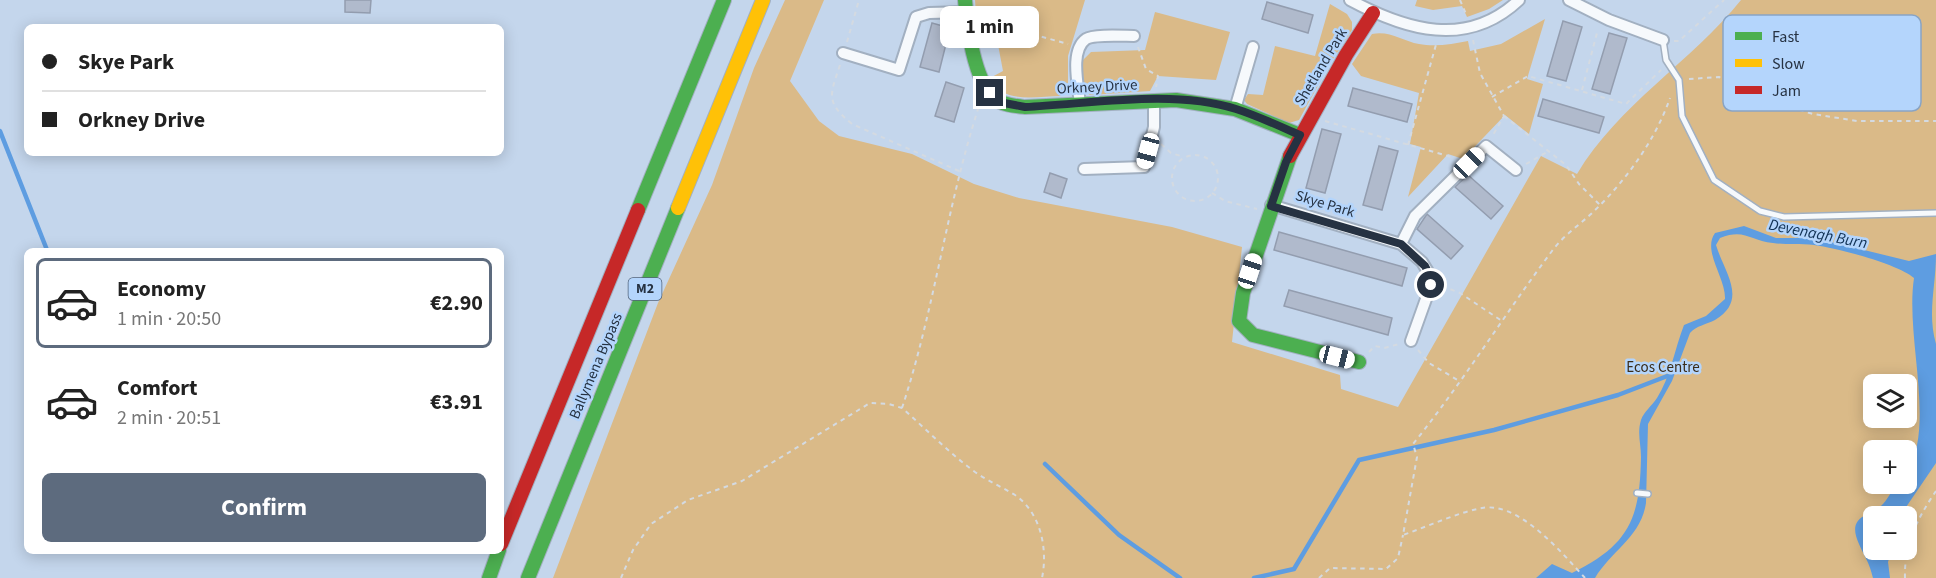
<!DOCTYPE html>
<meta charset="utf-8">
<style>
body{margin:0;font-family:"Source Sans 3",sans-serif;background:#f6f6f6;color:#222;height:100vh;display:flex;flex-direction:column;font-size:22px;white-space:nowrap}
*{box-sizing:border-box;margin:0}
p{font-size:20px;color:#767676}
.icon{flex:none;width:33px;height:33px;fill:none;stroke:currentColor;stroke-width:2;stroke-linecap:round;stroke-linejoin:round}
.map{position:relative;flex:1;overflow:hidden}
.panel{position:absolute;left:24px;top:248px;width:480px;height:306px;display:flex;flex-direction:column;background:#fff;border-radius:9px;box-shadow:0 3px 15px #0003}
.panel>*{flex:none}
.banner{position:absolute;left:24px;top:24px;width:480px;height:132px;border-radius:9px;box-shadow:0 3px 15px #0003;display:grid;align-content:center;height:132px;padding:0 18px;background:#fff}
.buttons{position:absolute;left:1863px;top:374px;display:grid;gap:12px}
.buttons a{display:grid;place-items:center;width:54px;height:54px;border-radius:9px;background:#fff;box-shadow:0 3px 15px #0003;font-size:30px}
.end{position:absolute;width:27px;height:27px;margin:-14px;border:8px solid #263242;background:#fff;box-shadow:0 0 0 3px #fff}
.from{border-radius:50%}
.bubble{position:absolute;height:42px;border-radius:9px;background:#fff;box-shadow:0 3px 15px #0003;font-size:20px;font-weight:700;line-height:42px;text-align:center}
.car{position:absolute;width:18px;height:36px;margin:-18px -9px;border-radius:8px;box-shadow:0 0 4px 2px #0007;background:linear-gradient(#fff 24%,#345 0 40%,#fff 0 76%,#345 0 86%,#fff 0)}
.banner b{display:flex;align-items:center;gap:21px;height:57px;font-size:22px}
.banner b+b{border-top:2px solid #e0e0e0}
.banner i{width:15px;height:15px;background:#222}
ul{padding:10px 0 0;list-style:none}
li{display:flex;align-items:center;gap:18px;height:90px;margin:0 12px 9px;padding:0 6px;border:3px solid transparent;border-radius:9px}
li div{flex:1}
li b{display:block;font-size:22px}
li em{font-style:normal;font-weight:700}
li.active{border-color:#5d6b7e}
li>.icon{width:54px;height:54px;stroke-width:1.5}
.primary-button{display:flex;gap:12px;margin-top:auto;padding:12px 18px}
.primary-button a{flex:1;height:69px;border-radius:9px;background:#5d6b7e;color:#fff;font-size:24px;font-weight:700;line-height:69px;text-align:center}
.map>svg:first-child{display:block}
</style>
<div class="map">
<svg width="1936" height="578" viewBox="0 0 1936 578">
<rect width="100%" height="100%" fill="#c4d6ec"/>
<path fill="#daba88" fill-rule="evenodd" d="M785,0H824L790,81L819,121L839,136L912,154L974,184L1019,198L1172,227L1242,247L1232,342L1340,375L1341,389L1398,407L1541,156L1577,174C1618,105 1691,62 1741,0H1936V578H553L658,303L712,185L754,68ZM1874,384H1906V417H1874ZM1874,450H1906V483H1874ZM1874,516H1906V549H1874Z
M975,0H1085L1068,56V85L1061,96C1036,96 1003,105 990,78L1003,71L993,18L976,14Z
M1417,0H1503L1489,9L1467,17L1462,6L1433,10L1415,6Z
M1330,4L1347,14L1352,22V30L1331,62L1299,120L1289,123L1247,104L1244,100L1248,94L1263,95L1275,46L1315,56Z
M1155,12L1230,32L1216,80L1158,76L1150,91L1090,95L1084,90L1082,61L1091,52L1145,50Z
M1545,19L1527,79L1543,84L1529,134L1505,115L1463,159L1448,154L1408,197L1421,147L1410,144L1419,93L1361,76L1352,64L1372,34C1389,30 1403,41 1419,44C1435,47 1453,44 1468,41L1470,51L1501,44Z"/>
<path fill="#5e9de1" d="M1744,226L1776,238H1815L1909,261L1936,254C1936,286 1927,313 1936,344V463L1900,516H1874V549H1892L1888,562L1890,578H1873C1869,561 1865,558 1859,544C1846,516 1869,516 1881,506C1887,501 1892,490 1897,483H1906L1907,472C1936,425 1905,338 1914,278C1898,264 1837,248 1814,245C1801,243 1787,245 1773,243C1750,241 1745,228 1720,238L1716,245C1724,272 1749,300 1715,320C1707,324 1696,326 1690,333L1672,381L1648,424L1646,503C1641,537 1611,551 1595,578H1536L1552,564L1572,573C1629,545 1640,519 1641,457C1641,444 1637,433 1641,420C1644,411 1652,406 1657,398C1670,378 1675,348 1684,325L1706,316L1725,299C1726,278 1702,251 1715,233Z"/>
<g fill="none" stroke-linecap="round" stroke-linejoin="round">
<path stroke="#5e9de1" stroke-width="4.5" d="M0,131L47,250
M1045,464L1119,535L1180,578
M1254,578L1294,569L1359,460L1494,430L1618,395L1670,375"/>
</g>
<path fill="#b0bacc" stroke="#939daf" stroke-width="1.5" d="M345,0H371L370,13L345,12Z
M1267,2L1313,15L1308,33L1262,19Z
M1563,21L1582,27L1566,81L1547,76Z
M932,23L950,28L939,72L920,67Z
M1609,33L1627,38L1610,94L1592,89Z
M946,82L964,88L954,122L935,116Z
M1353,88L1412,104L1407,122L1348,106Z
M1543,99L1604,117L1599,133L1538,116Z
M1322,129L1341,134L1325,193L1306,188Z
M1379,146L1398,151L1382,210L1363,205Z
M1050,173L1067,179L1061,198L1044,192Z
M1468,175L1503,206L1491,219L1455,187Z
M1427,214L1463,246L1451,259L1417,229Z
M1279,232L1407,268L1402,286L1274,250Z
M1289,290L1392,318L1388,335L1284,306Z"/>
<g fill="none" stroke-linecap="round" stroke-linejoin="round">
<defs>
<path id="lane" d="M1663,40L1666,60L1679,80L1682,116L1714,180L1760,211L1784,217L1936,213
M1637,493L1648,494"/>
<path id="street" d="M1350,0C1406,30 1467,49 1519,0
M1569,0L1609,20L1663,40
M843,53L899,70L916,17L929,13L966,12
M1080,105C1079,88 1069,51 1086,39C1094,34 1124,36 1134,36
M1235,109L1253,47
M1084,169L1144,167L1154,127V100
M1271,205L1401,244L1422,262L1430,275L1431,285L1411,341
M1401,244L1415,216L1486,146L1516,170"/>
<path id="fast" d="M965,0C967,26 974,80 994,98C1002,105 1015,106 1025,107L1176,100L1235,109L1300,135
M1290,156L1243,293L1239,321L1253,335L1359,362
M638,210L724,0
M489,578L499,550
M528,578L678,208"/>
<path id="slow" d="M678,208L763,0"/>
<path id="jam" d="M1290,156L1346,55L1373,13
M501,544L638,210"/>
</defs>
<use href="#lane" stroke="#a2b0c1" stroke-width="8"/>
<use href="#street" stroke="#a2b0c1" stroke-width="14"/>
<use href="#fast" stroke="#a2b0c1" stroke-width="16"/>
<use href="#slow" stroke="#a2b0c1" stroke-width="16"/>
<use href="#jam" stroke="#a2b0c1" stroke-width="16"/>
<path stroke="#d4dae1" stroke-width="2" stroke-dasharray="4.5 4.5" stroke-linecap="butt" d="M1460,0L1466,14
M981,20L1068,44
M1473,40L1480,73L1504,116L1493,135
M1674,41H1679L1724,0
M847,42L859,0
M1138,47L1146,69L1158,76L1156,87
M840,65C830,95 825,102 852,124L959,171
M1689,79L1719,77L1770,101L1813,114L1857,121H1936
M1582,90L1598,29
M1492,97L1528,76L1626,104L1661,70
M1504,116L1566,165L1579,184L1600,205
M1325,121L1455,158
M1161,144L1171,153L1184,157
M1408,145L1437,41
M1172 178a23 23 0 1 1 46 0a23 23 0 1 1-46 0Z
M1526,164L1547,152
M1212,193L1225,201L1257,209
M1442,286L1460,293L1502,321
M1418,350L1429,363L1461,382
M1369,352L1375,346L1384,348L1399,344
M902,408C935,308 947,203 980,103
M621,578L633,550L651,524L688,500L742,481L870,403L889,404L902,408C926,429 949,453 975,472C988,481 1002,487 1015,495C1041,513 1048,549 1042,578
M1319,578L1330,568L1386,569L1398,558L1403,535
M1585,578C1563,554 1519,501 1482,508C1456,513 1429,526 1403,535L1417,457L1413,444C1463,382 1504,315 1552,251C1563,236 1578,226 1591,214C1625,182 1655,141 1670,98
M1905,578C1904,544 1917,519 1936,491"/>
<use href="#lane" stroke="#f6f9fc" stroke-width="5"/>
<use href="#street" stroke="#f6f9fc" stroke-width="10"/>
<use href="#fast" stroke="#4caf50" stroke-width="14"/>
<use href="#slow" stroke="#ffc107" stroke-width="14"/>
<use href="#jam" stroke="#c62828" stroke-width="14"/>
</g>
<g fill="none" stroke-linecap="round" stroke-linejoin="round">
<path stroke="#263242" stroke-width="8" d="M990,93L1004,103L1025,107C1091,104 1173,89 1236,109C1258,116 1279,126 1300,135L1286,162L1271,206L1401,244L1425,266L1431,278V285"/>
</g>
<g text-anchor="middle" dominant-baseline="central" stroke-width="5" stroke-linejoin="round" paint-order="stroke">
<rect fill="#b4d5fc" stroke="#51637a" stroke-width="1.5" x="628.5" y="278" width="33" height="22" rx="4.5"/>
<g font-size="14" font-weight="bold" fill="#263242">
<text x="645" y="289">M2</text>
</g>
<g font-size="15" fill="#263242" stroke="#b4d5fc">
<text transform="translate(1321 67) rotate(-59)">Shetland Park</text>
<text transform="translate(1097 87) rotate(-3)">Orkney Drive</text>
<text transform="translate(1325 204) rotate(17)">Skye Park</text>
<text transform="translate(596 366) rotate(-67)">Ballymena Bypass</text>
</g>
<g font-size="15" fill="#3a2c19" stroke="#b4d5fc">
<text x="1663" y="367">Ecos Centre</text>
</g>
<g font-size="16" font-style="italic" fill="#113255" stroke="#b4d5fc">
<text transform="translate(1818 234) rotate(11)">Devenagh Burn</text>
</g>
</g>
<rect x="1723" y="15" width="198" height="96" rx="9" fill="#b4d5fc" stroke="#89a4c4" stroke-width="1.5"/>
<rect x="1735" y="32" width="27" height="8" fill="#4caf50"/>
<rect x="1735" y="59" width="27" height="8" fill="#ffc107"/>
<rect x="1735" y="86" width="27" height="8" fill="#c62828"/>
<g font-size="16" fill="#263242">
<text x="1772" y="42">Fast</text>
<text x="1772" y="69">Slow</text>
<text x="1772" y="96">Jam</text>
</g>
</svg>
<div class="buttons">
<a><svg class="icon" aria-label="layers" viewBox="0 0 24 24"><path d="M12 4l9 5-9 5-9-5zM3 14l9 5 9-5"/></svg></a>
<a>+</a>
<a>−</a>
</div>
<i class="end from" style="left:1431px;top:285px"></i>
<i class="end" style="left:990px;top:93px"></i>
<div class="bubble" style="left:940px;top:6px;width:99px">1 min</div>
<i class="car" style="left:1148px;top:151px;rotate:195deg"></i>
<i class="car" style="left:1469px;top:163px;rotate:45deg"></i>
<i class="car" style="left:1250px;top:271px;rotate:18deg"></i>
<i class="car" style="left:1337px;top:357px;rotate:104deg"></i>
<div class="banner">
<b><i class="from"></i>Skye Park</b>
<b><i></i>Orkney Drive</b>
</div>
<section class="panel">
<ul>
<li class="active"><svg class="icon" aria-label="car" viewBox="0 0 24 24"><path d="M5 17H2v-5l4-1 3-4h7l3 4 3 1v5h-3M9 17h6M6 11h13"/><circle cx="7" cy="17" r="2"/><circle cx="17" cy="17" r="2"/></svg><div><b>Economy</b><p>1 min · 20:50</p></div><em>€2.90</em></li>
<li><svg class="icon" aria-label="car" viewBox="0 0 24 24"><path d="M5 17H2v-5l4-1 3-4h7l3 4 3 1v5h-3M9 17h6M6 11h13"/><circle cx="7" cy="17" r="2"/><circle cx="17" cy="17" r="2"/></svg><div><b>Comfort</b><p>2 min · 20:51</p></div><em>€3.91</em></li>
</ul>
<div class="primary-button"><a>Confirm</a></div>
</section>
</div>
